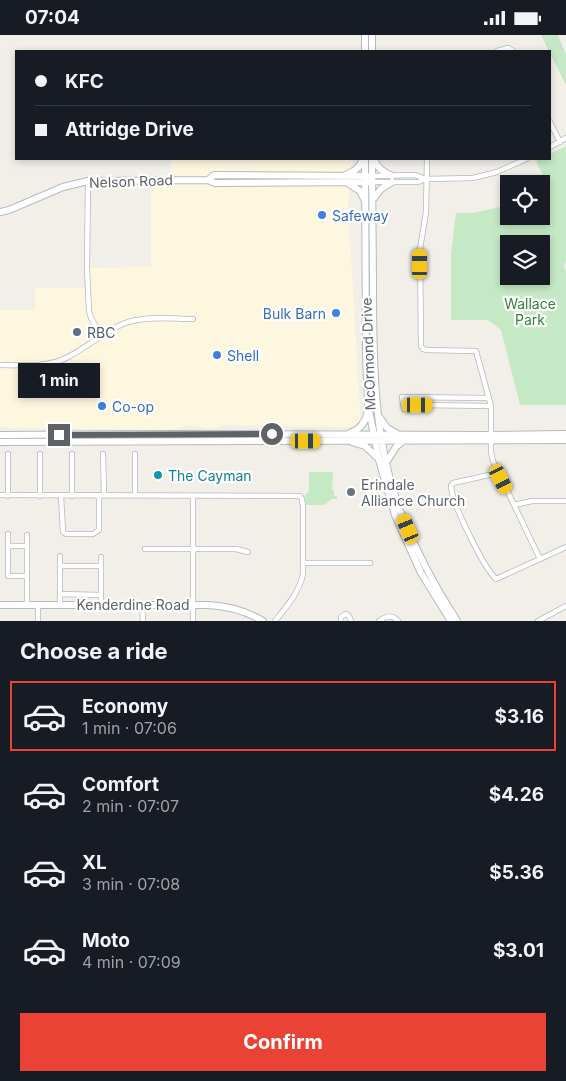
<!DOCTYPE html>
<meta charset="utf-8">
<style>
body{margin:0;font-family:Inter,sans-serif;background:#20242c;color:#f1f3f6;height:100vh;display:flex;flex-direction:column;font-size:19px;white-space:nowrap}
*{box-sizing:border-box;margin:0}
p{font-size:16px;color:#9ea1a6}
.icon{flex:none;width:28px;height:28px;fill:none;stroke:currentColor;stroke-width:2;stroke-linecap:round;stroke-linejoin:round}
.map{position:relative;height:586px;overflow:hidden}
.details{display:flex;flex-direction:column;background:#171b24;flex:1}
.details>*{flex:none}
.hud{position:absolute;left:15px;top:15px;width:536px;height:110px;border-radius:0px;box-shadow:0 2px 8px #0003;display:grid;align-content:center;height:110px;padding:0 20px;background:#171b24}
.tools{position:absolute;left:500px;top:140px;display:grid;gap:10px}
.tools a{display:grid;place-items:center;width:50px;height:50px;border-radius:0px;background:#171b24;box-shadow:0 2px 8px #0003;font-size:25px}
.end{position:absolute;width:22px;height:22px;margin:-11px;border:6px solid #5f6368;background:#fff;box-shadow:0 0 0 2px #fff}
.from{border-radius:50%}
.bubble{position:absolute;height:35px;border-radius:0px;background:#171b24;box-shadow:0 2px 8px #0003;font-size:16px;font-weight:700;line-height:35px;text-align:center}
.car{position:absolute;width:15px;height:30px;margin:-15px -8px;border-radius:6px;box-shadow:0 0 4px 1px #0007;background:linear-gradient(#f5c518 24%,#345 0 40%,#f5c518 0 76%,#345 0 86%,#f5c518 0)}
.hud b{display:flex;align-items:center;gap:18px;height:48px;font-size:19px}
.hud b+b{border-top:1px solid #363941}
.hud i{width:12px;height:12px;background:#f1f3f6}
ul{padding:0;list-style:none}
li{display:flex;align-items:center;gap:15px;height:70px;margin:0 10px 8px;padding:0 10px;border:2px solid transparent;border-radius:0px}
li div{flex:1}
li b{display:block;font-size:19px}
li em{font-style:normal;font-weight:700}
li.selected{border-color:#ea4335}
li>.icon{width:45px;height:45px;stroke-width:1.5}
h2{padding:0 20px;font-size:22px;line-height:60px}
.button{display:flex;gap:10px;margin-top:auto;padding:10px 20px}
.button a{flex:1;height:58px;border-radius:0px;background:#ea4335;color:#fff;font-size:20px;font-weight:700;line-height:58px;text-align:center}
.status{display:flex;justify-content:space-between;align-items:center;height:35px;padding:0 25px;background:#171b24;direction:ltr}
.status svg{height:14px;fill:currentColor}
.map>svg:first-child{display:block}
</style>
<div class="status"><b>07:04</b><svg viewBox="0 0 49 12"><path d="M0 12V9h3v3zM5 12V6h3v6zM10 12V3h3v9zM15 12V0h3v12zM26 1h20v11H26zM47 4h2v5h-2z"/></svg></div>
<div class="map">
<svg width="566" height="586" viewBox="0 0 566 586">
<rect width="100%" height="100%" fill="#f1efe8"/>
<path fill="#fef7e0" d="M171,124H354L350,135L348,172L361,390L353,392L224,390L214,394L188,390L174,395L9,393L0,391V275H35V253H87V233L151,232V144H171Z"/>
<path fill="#c5e8c5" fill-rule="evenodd" d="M541,0H558L566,20V50Z
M566,111V225L564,232L566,236V370H520L501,295L488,285H451V219L456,178H473L509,170V181H541V154L548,150L536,126L541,124H550V119ZM509,209H541V241H509Z
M309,437H333L332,455H334V461H337V464H332L324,470H306L305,460L309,456Z"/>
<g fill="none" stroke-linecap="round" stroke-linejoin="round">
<defs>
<path id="street" d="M497,16L508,13L513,16
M550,87L560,107
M550,112L566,103
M427,124L426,177L420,214L421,311L423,314L427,315L476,316L491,371V417L493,426L540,524L566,512
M372,141L415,140L426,144
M88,146L87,233L89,276L91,283L102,302
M372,147H418L426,144L473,143L497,137L526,124
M0,330C22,330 48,333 68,322C86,313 115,289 132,286C151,281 173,284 193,284
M489,363L402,362L404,374H413L418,370L491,371
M40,419V461
M72,419V461
M103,419L104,460
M135,419V460
M498,438L453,448L451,451C451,467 484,533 496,544L540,524
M0,460L300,461L302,464L303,472V539C299,558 287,571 275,586
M8,461V419
M61,461L63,497L66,499H93L99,495V460
M514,470L532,466H566
M8,499V541H27
M27,500V570
M8,511H27
M145,514H236L248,517
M101,522V570
M303,528H370
M60,531H101
M60,559L101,560
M142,569L143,586
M60,570V521
M38,586V570
M193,586V461
M341,586V582L346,579L349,581L351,586
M379,586C386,581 392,579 398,586
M538,586L566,571"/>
<path id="secondary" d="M365,0V16
M372,0V16
M365,124L366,319L368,370L379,425L395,480L421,538L451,586
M372,124C372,166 373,207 373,249C373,326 373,406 401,478C416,516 435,552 457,586
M374,124C377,133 383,137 392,141
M346,140C354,136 360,133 363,124
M208,145L214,140L368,141
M346,147L360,156L365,166
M374,163L381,154L392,147
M0,177L9,175L63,152L88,146L208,145L215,148H219L370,147
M380,383L387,393L396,398
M350,398C361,394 366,387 368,376
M0,400L172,399L491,400L566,399
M0,407L566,405
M352,407L365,411L379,424
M387,426L396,412L403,406
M0,570H208C228,571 246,576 263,586"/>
</defs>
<use href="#street" stroke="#b5b8bc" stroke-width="6"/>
<use href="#secondary" stroke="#b6babf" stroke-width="8"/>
<use href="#street" stroke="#fff" stroke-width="4.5"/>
<use href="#secondary" stroke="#fff" stroke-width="6"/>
</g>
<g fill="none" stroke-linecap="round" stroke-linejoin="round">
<path stroke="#5f6368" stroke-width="6" d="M59,400L272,399"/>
</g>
<g fill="#3f7fe0" stroke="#fff" stroke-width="2">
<circle cx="322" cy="180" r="5"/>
<circle cx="336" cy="278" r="5"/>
<circle cx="217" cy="320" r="5"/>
<circle cx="102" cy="371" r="5"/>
</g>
<circle fill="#5c6f8a" stroke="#fff" stroke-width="2" cx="77" cy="297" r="5"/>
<circle fill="#0f9aa8" stroke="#fff" stroke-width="2" cx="158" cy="440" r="5"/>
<circle fill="#6b7280" stroke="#fff" stroke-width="2" cx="351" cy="457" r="5"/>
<g text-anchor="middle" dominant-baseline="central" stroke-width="4.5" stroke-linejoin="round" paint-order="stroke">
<g font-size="14" fill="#5f6368" stroke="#fff">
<text transform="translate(131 146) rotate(-2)">Nelson Road</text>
<text transform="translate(368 319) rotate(-92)">McOrmond Drive</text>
<text x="133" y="569">Kenderdine Road</text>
</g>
<g font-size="14" fill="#366cbe" stroke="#fff" text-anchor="start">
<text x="332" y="180">Safeway</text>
<text x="326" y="278" text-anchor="end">Bulk Barn</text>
<text x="227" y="320">Shell</text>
<text x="112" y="371">Co-op</text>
</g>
<g font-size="14" fill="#348238" stroke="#fff">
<text x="530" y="268">Wallace<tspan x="530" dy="16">Park</tspan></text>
</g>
<g font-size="14" fill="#4e5e75" stroke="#fff" text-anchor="start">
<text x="87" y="297">RBC</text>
</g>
<g font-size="14" fill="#0d838f" stroke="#fff" text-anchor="start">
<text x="168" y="440">The Cayman</text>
</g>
<g font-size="14" fill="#5b616d" stroke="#fff" text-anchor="start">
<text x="361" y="449">Erindale<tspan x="361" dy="16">Alliance Church</tspan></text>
</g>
</g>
</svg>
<div class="tools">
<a><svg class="icon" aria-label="locate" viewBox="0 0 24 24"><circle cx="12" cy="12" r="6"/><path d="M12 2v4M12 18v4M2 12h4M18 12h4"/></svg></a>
<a><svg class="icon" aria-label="layers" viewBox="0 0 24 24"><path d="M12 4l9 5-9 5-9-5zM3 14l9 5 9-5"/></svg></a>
</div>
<i class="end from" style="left:272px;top:399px"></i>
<i class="end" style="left:59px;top:400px"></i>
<div class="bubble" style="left:18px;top:328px;width:82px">1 min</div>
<i class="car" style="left:420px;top:229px;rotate:0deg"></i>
<i class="car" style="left:418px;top:370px;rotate:90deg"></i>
<i class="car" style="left:306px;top:406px;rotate:90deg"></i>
<i class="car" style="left:501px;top:444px;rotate:153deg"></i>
<i class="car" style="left:408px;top:494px;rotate:337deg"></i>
<div class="hud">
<b><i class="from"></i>KFC</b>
<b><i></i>Attridge Drive</b>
</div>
</div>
<section class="details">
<h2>Choose a ride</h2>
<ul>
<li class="selected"><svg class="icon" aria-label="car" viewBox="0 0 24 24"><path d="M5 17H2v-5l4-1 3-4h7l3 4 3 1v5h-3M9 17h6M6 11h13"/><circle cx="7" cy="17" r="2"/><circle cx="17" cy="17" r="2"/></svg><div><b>Economy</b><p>1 min · 07:06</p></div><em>$3.16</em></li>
<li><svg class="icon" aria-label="car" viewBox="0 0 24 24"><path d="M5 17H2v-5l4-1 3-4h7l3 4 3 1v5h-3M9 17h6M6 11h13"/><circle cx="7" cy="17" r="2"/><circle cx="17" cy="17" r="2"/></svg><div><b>Comfort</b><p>2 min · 07:07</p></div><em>$4.26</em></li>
<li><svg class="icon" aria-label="car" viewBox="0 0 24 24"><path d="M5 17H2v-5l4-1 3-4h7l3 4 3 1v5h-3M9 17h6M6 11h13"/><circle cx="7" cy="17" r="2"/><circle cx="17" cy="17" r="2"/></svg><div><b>XL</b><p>3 min · 07:08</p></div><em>$5.36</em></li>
<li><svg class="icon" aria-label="car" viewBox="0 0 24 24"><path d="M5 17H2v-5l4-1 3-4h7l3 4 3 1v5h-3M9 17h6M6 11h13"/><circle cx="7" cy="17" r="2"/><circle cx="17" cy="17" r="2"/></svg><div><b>Moto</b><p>4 min · 07:09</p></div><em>$3.01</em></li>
</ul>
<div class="button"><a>Confirm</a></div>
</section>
